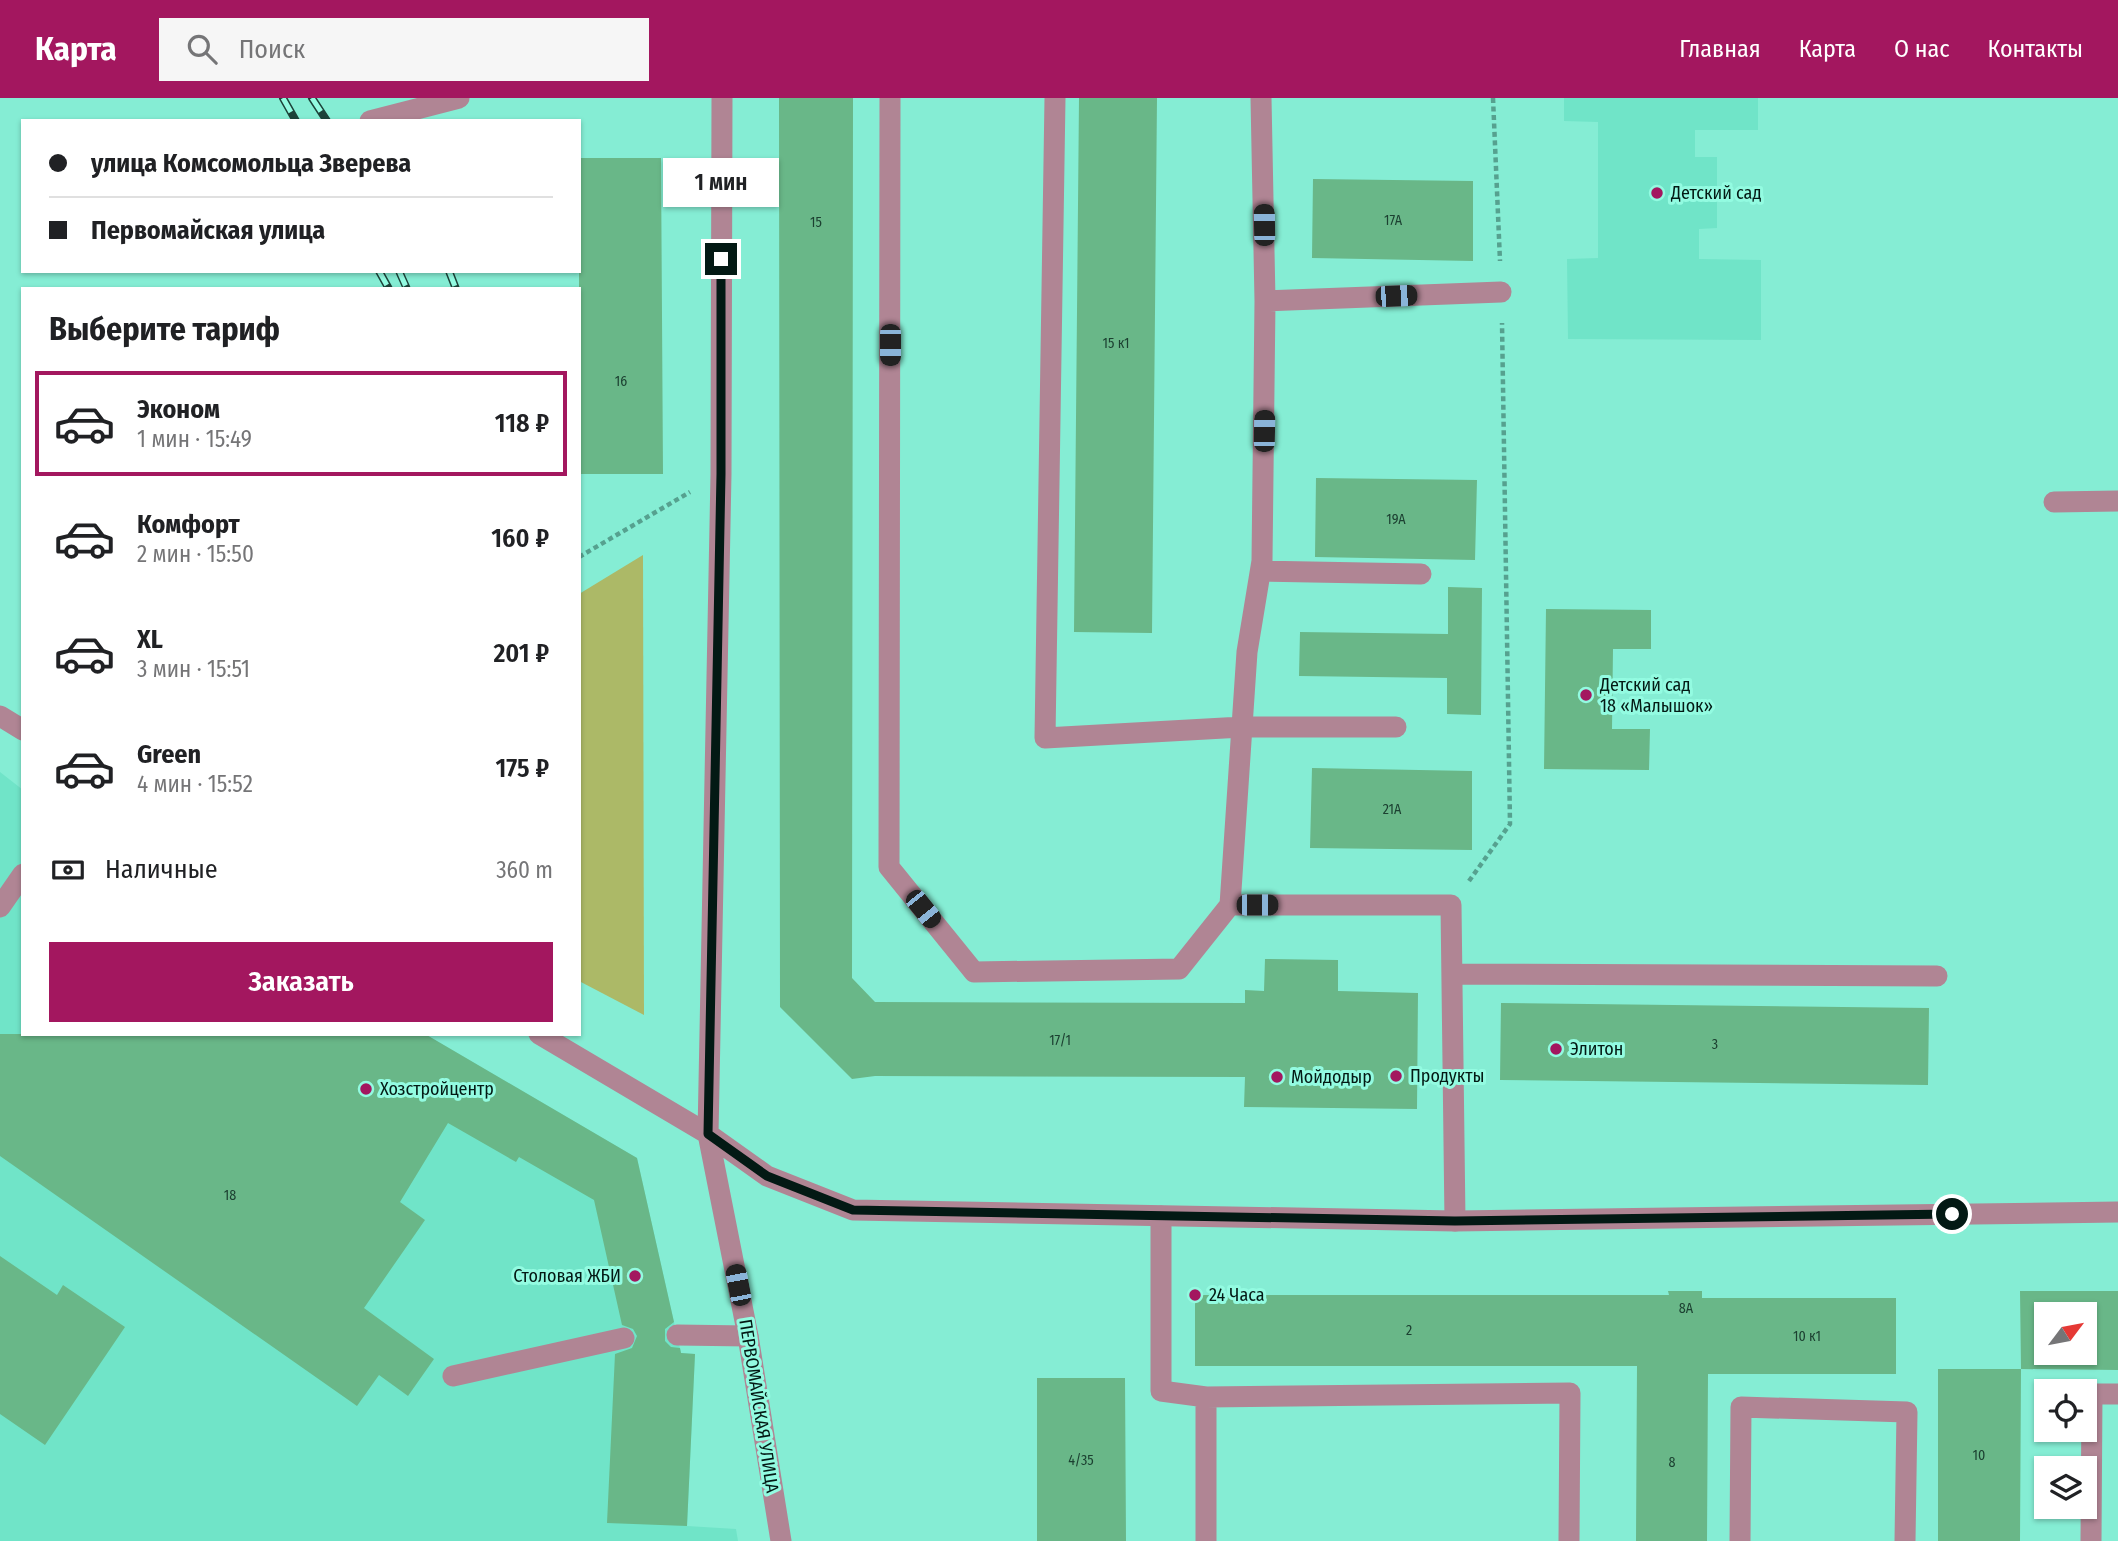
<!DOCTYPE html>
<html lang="ru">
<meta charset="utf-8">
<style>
body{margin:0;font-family:"Fira Sans Condensed",sans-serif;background:#f6f6f6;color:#202124;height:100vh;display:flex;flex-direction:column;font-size:26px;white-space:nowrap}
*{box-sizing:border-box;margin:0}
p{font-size:23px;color:#757577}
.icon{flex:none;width:38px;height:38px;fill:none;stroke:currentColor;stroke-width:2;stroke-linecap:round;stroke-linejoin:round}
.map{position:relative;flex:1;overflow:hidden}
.side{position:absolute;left:21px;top:189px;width:560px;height:749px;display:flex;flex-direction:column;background:#fff;border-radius:0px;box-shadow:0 2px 5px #0004}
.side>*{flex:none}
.top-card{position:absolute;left:21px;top:21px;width:560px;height:154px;border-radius:0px;box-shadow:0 2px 5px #0004;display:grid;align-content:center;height:154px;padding:0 28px;background:#fff}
.needle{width:46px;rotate:58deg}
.buttons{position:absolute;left:2034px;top:1204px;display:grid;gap:14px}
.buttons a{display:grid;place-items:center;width:63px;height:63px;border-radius:0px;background:#fff;box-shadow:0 2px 5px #0004;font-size:35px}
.end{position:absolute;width:32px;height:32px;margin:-16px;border:9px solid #031914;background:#fff;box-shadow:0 0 0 4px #fff}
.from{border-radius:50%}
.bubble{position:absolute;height:49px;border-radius:0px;background:#fff;box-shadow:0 2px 5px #0004;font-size:23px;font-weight:600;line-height:49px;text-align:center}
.car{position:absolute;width:21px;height:42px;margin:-21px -10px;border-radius:9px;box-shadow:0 0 5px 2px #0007;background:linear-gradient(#222 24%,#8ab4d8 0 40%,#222 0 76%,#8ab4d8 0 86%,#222 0)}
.top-card b{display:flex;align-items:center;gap:24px;height:66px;font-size:26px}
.top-card b+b{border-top:2px solid #e0e0e0}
.top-card i{width:18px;height:18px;background:#202124}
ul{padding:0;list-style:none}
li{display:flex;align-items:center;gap:21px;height:105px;margin:0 14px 10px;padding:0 14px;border:4px solid transparent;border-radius:0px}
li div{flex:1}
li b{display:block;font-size:26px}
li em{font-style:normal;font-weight:600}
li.selected{border-color:#a3175f}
li>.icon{width:63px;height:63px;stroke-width:1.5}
h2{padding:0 28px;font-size:32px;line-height:84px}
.pay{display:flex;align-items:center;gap:18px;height:77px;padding:0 28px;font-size:26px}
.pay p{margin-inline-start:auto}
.action{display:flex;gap:14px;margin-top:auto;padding:14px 28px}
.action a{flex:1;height:80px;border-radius:0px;background:#a3175f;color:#fff;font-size:28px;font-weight:600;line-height:80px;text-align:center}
header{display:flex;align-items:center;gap:42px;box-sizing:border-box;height:98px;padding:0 35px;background:#a3175f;color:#fff}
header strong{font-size:33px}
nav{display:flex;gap:38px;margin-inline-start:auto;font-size:24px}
.search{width:490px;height:63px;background:#f6f6f6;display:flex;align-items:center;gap:18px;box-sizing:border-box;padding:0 24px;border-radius:0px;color:#757577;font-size:26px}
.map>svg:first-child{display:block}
</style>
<header>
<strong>Карта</strong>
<div class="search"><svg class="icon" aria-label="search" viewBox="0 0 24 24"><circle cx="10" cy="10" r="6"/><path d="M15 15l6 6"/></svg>Поиск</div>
<nav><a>Главная</a><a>Карта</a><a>О нас</a><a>Контакты</a></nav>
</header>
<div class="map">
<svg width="2118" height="1443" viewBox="0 0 2118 1443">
<rect width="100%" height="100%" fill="#85edd4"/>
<path fill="#70e4c8" d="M1564,0H1758V32H1695V59H1717V130L1699,131V161L1761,162V242L1568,241L1567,161L1598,160V24L1564,23Z
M0,674L23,692V936H425L637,1060L681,1255L695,1256L687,1428L736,1431L738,1443H0Z"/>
<path fill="#acb967" d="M643,457L644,917L579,883V496Z"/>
<path fill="#69b788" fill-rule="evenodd" d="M779,0H853L852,880L875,904L1245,905V892L1264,893L1265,861L1338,862V893L1418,895L1417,1011L1244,1009L1245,979L875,978L852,981L780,909Z
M1079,0H1157L1152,535L1074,534Z
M579,60H661L663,376H579Z
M1313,81L1473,83V163L1312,160Z
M1316,380L1477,382L1475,462L1315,459Z
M1448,489L1482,490L1481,617L1447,616V580L1299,578L1300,534L1448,536Z
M1546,511L1651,512V551H1613L1612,631H1650L1649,672L1544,671Z
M1312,670L1472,673V752L1310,750Z
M1501,905L1929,910L1928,987L1500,982Z
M0,936H425L637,1060L674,1224L665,1231V1243L671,1249L680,1250L681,1255L695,1256L687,1428L607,1425L615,1256L632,1250L637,1238L633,1231L622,1227L594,1102L519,1059L516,1064L448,1025L400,1104L425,1122L364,1210L434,1261L408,1298L379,1277L357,1308L0,1058Z
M0,1158L57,1197L63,1187L125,1229L45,1347L0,1316Z
M1668,1193H1702V1200H1896V1276H1708L1707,1443H1636L1637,1268H1195V1197H1669Z
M2020,1193H2118V1272L2021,1271ZM2046,1216H2084V1255H2046Z
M1938,1271H2021L2020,1443H1938Z
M1037,1280H1125L1126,1443H1037Z"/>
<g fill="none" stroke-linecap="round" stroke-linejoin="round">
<path stroke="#56a18f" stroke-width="4.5" stroke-dasharray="5 3.5" stroke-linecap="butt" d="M1493,0L1500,163
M579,459L690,394
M1469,783L1510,726L1502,225"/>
<path stroke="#b08594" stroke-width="21" d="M890,0L889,769L974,874L1179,871L1230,807H1451L1455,1123
M1055,0L1045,640L1242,629H1396
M370,23L459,0
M1265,203L1501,194
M2054,404L2118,403
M1261,473L1421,476
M1230,807L1247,554L1262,463L1265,203L1261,0
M0,809L23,776
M1452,876L1937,878
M1161,1118V1293L1206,1299L1570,1295L1569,1443
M677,1237L748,1238
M453,1278L624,1240
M1206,1443V1299
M1740,1443L1741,1309L1907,1314L1905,1443
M2091,1443L2092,1296H2118"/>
<path stroke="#b08594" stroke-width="21" d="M722,0L721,376L708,1036L748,1238L781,1443
M0,618L23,632
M539,936L708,1036L767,1078L853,1112L1455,1123L2118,1114"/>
<defs>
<path id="rail" d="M283,0L296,23
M312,0L327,23
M379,173L389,191
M399,173L407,191
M449,173L456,191"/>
</defs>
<use href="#rail" stroke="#1d433a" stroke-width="8"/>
<use href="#rail" stroke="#93fbe1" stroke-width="5" stroke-dasharray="16" stroke-linecap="butt"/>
</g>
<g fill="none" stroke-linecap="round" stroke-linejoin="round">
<path stroke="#031914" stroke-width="9" d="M721,161V376L708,1036L767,1078L853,1112L1455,1123L1952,1116"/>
</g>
<g fill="#a3175f" stroke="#93fbe1" stroke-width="2.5">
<circle cx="1657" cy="95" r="7"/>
<circle cx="1586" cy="597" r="7"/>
<circle cx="1556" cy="951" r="7"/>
<circle cx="1396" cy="978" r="7"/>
<circle cx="1277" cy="979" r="7"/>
<circle cx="366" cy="991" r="7"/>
<circle cx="635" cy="1178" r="7"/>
<circle cx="1195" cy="1197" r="7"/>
</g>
<g text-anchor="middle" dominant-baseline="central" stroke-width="6" stroke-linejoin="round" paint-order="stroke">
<g font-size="14" fill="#1c4031">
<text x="1393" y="122">17А</text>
<text x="816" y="124">15</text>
<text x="1116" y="245">15 к1</text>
<text x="621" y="283">16</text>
<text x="1396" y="421">19А</text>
<text x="1392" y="711">21А</text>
<text x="1060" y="942">17/1</text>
<text x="1715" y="946">3</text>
<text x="230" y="1097">18</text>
<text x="1686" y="1210">8А</text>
<text x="1409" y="1232">2</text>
<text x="1807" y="1238">10 к1</text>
<text x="1979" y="1357">10</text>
<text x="1081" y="1362">4/35</text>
<text x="1672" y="1364">8</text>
</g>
<g font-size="18" fill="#031914" stroke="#93fbe1" text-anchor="start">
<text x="1671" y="95">Детский сад</text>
<text x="1600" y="587">Детский сад<tspan x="1600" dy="21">18 «Малышок»</tspan></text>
<text x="1570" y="951">Элитон</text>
<text x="1410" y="978">Продукты</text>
<text x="1291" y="979">Мойдодыр</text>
<text x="380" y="991">Хозстройцентр</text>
<text x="621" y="1178" text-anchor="end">Столовая ЖБИ</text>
<text x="1209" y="1197">24 Часа</text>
</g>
<g font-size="18" fill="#031914" stroke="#93fbe1">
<text transform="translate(759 1308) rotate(81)">ПЕРВОМАЙСКАЯ УЛИЦА</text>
</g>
</g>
</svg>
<div class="buttons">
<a><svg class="needle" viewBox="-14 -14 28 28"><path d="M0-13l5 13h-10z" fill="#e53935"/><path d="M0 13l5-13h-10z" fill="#757577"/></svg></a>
<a><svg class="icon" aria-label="locate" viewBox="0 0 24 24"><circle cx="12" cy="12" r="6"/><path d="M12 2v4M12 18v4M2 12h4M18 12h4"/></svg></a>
<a><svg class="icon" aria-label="layers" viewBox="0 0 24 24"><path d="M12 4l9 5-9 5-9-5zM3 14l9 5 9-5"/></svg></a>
</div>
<i class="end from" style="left:1952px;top:1116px"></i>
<i class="end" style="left:721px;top:161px"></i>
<div class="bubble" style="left:663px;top:60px;width:116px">1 мин</div>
<i class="car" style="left:1264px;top:127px;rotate:359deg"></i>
<i class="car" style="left:1396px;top:198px;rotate:88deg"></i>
<i class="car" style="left:890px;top:247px;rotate:180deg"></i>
<i class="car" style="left:1264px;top:333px;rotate:1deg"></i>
<i class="car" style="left:1257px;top:807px;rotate:90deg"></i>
<i class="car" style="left:923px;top:811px;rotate:141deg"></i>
<i class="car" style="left:738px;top:1187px;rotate:349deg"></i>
<div class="top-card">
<b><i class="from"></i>улица Комсомольца Зверева</b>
<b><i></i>Первомайская улица</b>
</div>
<section class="side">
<h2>Выберите тариф</h2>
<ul>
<li class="selected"><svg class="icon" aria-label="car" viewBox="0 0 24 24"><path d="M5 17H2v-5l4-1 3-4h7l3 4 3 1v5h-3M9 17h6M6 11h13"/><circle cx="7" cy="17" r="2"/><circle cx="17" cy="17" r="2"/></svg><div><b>Эконом</b><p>1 мин · 15:49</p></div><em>118 ₽</em></li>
<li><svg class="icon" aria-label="car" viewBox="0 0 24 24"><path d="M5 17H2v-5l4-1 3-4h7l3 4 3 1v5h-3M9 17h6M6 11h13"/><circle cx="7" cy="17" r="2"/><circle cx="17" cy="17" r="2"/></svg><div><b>Комфорт</b><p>2 мин · 15:50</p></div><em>160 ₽</em></li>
<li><svg class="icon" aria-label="car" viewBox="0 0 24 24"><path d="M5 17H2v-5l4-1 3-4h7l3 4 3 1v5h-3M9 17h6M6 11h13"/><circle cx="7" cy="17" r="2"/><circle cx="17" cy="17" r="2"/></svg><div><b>XL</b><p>3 мин · 15:51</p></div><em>201 ₽</em></li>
<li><svg class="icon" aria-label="car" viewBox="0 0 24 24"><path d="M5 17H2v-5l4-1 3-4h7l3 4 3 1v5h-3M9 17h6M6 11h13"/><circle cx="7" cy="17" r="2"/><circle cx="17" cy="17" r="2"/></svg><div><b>Green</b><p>4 мин · 15:52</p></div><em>175 ₽</em></li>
</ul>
<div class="pay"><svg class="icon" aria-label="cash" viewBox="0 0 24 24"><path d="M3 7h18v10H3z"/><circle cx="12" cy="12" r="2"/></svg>Наличные<p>360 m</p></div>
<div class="action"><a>Заказать</a></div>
</section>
</div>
